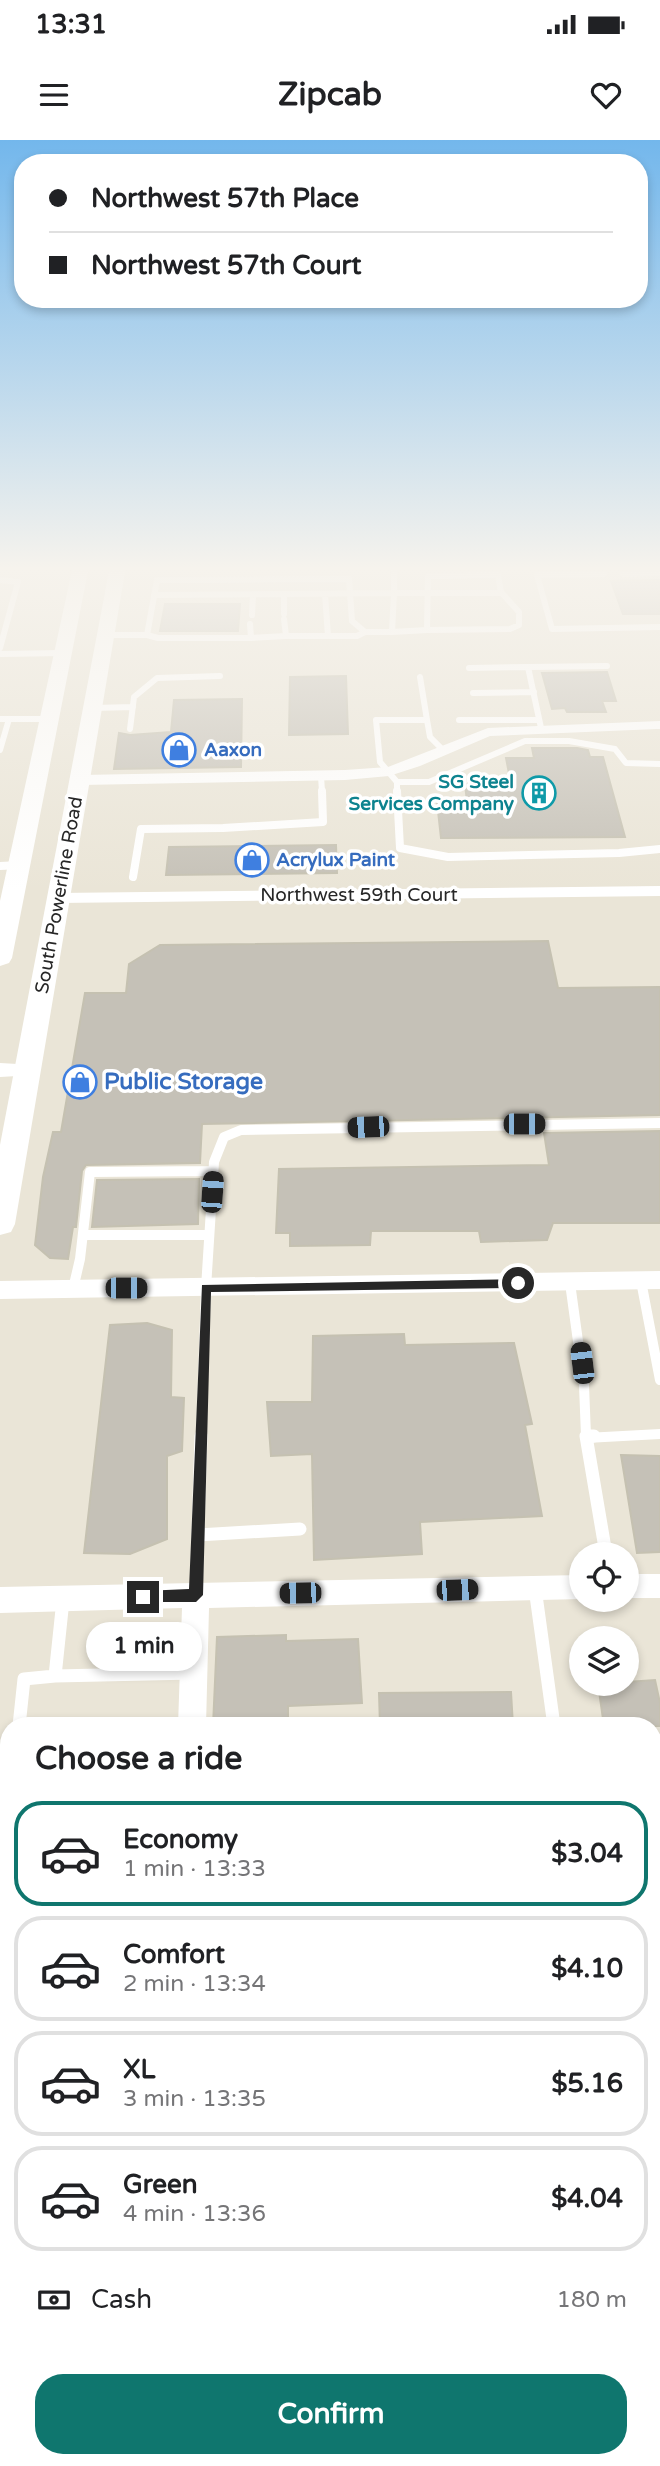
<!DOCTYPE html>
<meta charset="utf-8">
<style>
body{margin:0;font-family:"Varela Round",sans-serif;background:#f2f2f2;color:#202124;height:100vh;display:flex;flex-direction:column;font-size:26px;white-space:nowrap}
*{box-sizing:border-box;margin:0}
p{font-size:23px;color:#757577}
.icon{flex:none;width:38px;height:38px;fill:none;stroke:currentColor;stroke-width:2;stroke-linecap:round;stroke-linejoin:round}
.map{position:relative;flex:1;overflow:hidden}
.sheet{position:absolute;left:0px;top:1577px;width:662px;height:751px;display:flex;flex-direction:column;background:#fff;border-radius:28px 28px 0 0;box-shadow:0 4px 10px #0003}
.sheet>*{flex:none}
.top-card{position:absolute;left:14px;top:14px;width:634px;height:154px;border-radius:28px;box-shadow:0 4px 10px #0003;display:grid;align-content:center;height:154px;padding:0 35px;background:#fff}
.controls{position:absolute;left:569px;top:1402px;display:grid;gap:14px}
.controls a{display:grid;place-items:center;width:70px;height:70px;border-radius:50%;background:#fff;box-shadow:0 4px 10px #0003;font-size:35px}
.end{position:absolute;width:32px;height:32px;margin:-16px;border:9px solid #272727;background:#fff;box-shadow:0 0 0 4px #fff}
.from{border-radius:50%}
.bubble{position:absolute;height:49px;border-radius:24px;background:#fff;box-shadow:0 4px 10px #0003;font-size:23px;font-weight:700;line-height:49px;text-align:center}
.car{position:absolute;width:21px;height:42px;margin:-21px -10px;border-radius:9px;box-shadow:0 0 5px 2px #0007;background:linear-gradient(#222 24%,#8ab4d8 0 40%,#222 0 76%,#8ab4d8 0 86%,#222 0)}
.top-card b{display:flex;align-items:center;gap:24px;height:66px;font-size:26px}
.top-card b+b{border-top:2px solid #e0e0e0}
.top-card i{width:18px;height:18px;background:#202124}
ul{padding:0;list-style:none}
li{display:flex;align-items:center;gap:21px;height:105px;margin:0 14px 10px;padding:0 21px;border:4px solid #e0e0e0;border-radius:28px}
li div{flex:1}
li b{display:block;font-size:26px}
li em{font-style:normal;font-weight:700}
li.current{border-color:#0f766e}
li>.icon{width:63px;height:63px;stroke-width:1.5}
h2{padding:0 35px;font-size:32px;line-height:84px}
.pay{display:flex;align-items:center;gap:18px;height:77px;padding:0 35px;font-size:26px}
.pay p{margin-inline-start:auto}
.primary-button{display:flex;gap:14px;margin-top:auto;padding:14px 35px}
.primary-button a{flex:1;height:80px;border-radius:28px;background:#0f766e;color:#fff;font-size:28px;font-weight:700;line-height:80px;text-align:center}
.status{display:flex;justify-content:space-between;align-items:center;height:49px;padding:0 35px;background:#fff;direction:ltr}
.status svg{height:19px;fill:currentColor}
header{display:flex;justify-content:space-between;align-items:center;height:91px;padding:0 35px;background:#fff;font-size:32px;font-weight:700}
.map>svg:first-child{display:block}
</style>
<div class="status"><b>13:31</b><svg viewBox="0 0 49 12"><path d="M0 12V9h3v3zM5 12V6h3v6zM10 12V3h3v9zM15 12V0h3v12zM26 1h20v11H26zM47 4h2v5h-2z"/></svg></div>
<header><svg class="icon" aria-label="menu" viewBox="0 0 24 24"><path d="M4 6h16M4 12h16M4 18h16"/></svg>Zipcab<svg class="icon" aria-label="heart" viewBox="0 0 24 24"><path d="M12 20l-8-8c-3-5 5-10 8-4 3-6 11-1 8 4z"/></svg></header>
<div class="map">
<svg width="660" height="2326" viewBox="0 0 660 2326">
<rect width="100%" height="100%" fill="#eae5d7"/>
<path fill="#c5c1b7" stroke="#c5c1b1" stroke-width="2" d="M660,440V474H623L611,441Z
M165,464H240L238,491H160Z
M607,532L616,561H602L606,572H567L565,568L552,569L542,533Z
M346,536L348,594L289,595L290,537Z
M242,559L241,627L114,629L119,593L130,595L171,592L174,560Z
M532,608H577L588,610L590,617H603L625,697L441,698L437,662H467L465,644H511L506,618H534Z
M336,705L337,733L166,735L169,707Z
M548,801L558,848L660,847V975L202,984L200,1023L86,1025L82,1031L76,1087H73L68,1119L50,1118L35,1105L43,1037L53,992H61L85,853H126L129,824L160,805Z
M660,991V1083H553L547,1100L481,1102L479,1091H371L370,1105L290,1106V1093H276L279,1029L549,1025L544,993Z
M199,1039L198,1084L92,1087L97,1040Z
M147,1183L172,1190L171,1257L184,1258L182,1311L167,1316V1399L130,1414L84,1413L110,1185Z
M404,1194L405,1205L514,1203L532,1284L525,1285L542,1376L420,1382L422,1414L314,1420L312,1314L271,1316L267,1262H312L313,1196Z
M621,1315L660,1316V1412L637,1413Z
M286,1495V1501L358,1499L362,1563L288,1566V1586H213L217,1497Z
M655,1540L660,1563V1586H604L598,1544Z
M511,1552L513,1586H380L379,1553Z"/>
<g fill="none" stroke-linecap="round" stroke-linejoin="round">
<path stroke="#fff" stroke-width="6" d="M604,434L537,435L552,489L660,487
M623,434L660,433
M498,435L501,452L519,472V485L510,489L427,490L428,436Z
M0,440L18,442L0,508
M284,454V474
M325,454L328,496
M154,455L394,453V426
M252,475L253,455
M392,492L427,490
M107,495H147L157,440L349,439L352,481L365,492
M147,495L158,498H251L250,484
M286,496H357L365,492H392L394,453H502
M251,498L286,496L284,479
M0,514L62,513
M528,527L607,526
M469,528L528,527L541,588
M420,537L427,580
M473,553L534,552
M94,568L133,567
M0,579H51
M459,580H539
M130,589L134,557L157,538L220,536
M0,610L9,579
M321,636L322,652
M397,642H429L525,601H569L615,609L626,623L660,624
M397,652V642L380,622L376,580H427L430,597L443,610"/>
<path stroke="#fff" stroke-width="8" d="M397,651L400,708L448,717L619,713L660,709
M0,726L20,725
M133,737L141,689L223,688L323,682L322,651"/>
<path stroke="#fff" stroke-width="10" d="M83,1095H209
M641,1141L660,1240
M570,1143L584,1245L586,1296
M73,1149L80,1119L90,1032L213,1031
M201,1298L206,1148L214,1022L224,997L241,990L660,983
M586,1298L660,1294"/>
<path stroke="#fff" stroke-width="13" d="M594,1296H586L606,1414
M198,1395L300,1389
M535,1448L554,1586
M196,1455L201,1296
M63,1460L55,1536L193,1533
M19,1586L24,1539L55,1536
M4,1704L9,1669
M653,1715H660"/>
<path stroke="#fff" stroke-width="16" d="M379,2319V2326"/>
<path fill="#fff" fill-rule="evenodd" d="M660,581V589H657L490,596L420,626L389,636L345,640L81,645L73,640L81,635L345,630L388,627L488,588Z
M660,746V756L58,763L50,758L58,753Z
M0,923L35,925L38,930L35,935L0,937Z
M660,1131V1149L0,1159V1141Z
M626,1434H660V1458H626Z
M581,1435V1459L209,1468L206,1586H178L182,1468L0,1473V1447Z
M660,2002V2036L653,2037V2003Z
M0,2014H9V2050H0Z"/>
<path fill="#fff" fill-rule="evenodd" d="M73,426H89L12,818L9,823L0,826V761Z
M110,426H126L15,1084L11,1092L0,1095V1005Z"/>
</g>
<linearGradient id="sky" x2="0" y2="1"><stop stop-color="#73b7ec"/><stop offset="0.57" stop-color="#f6f3ed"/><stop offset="1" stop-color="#f6f3ed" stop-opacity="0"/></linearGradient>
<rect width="660" height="751" fill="url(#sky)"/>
<path fill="#272727" d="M518,1139L524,1143L518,1148L211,1152L203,1455L196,1462H138V1453L143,1451L189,1449L202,1145Z"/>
<defs>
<symbol id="shop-ring" viewBox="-11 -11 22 22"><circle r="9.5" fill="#fff" stroke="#3f7fe0" stroke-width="1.5"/><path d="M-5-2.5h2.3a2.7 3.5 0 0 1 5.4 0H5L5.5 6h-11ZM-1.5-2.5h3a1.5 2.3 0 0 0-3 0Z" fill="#3f7fe0"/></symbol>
<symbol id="building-ring" viewBox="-11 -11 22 22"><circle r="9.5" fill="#fff" stroke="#0f9aa8" stroke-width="1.5"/><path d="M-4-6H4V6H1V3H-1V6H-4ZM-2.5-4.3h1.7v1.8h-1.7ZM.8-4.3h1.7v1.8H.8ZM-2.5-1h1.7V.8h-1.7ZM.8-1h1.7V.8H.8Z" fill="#0f9aa8"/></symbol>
</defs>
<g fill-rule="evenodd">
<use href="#shop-ring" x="160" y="591" width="38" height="38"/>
<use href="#building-ring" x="520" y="634" width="38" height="38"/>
<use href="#shop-ring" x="233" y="701" width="38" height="38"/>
<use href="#shop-ring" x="61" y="923" width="38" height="38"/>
</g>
<g text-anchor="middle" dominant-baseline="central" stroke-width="7" stroke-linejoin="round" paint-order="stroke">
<g font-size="19" font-weight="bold" fill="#366cbe" stroke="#fff" text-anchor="start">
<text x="204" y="610">Aaxon</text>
<text x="276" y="720">Acrylux Paint</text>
</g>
<g font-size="19" font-weight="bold" fill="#0d838f" stroke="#fff" text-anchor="end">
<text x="514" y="642">SG Steel<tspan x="514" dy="22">Services Company</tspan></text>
</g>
<g font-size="19" fill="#272727" stroke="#fff">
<text transform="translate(59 755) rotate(-80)">South Powerline Road</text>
<text x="359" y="755">Northwest 59th Court</text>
</g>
<g font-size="23" font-weight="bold" fill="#366cbe" stroke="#fff" text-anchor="start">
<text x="104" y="942">Public Storage</text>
</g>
</g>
</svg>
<div class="controls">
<a><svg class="icon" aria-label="locate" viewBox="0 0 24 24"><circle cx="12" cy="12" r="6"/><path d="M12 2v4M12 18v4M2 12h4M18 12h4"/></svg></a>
<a><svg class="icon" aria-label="layers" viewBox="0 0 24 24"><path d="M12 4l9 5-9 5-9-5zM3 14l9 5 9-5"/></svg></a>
</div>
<i class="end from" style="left:518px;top:1143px"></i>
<i class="end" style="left:143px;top:1457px"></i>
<div class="bubble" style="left:86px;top:1482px;width:116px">1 min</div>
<i class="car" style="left:524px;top:984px;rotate:90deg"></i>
<i class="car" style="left:368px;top:987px;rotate:268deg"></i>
<i class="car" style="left:212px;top:1052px;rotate:4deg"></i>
<i class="car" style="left:126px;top:1148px;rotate:90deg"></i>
<i class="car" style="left:582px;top:1223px;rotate:353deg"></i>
<i class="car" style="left:457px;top:1450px;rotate:88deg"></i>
<i class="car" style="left:300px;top:1453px;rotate:269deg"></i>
<div class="top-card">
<b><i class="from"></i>Northwest 57th Place</b>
<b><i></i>Northwest 57th Court</b>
</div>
<section class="sheet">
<h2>Choose a ride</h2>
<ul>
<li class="current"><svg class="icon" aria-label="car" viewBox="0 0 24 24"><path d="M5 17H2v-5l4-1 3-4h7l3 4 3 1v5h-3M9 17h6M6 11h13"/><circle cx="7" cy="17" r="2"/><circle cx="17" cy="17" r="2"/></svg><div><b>Economy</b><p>1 min · 13:33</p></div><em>$3.04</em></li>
<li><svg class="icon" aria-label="car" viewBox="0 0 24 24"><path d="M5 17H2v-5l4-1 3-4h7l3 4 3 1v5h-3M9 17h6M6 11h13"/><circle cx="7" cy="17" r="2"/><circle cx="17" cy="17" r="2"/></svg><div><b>Comfort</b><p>2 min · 13:34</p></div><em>$4.10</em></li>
<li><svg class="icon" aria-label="car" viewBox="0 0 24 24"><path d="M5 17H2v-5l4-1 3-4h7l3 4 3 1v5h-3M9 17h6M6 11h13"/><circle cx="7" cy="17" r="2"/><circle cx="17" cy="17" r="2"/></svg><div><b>XL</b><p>3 min · 13:35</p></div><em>$5.16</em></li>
<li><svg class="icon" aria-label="car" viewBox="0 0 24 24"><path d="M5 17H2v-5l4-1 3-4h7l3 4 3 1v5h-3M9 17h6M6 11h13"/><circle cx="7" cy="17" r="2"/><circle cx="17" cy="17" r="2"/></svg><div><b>Green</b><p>4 min · 13:36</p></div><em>$4.04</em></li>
</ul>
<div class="pay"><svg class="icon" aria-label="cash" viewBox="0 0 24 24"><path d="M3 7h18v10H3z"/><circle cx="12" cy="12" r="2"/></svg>Cash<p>180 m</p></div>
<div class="primary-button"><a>Confirm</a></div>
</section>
</div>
